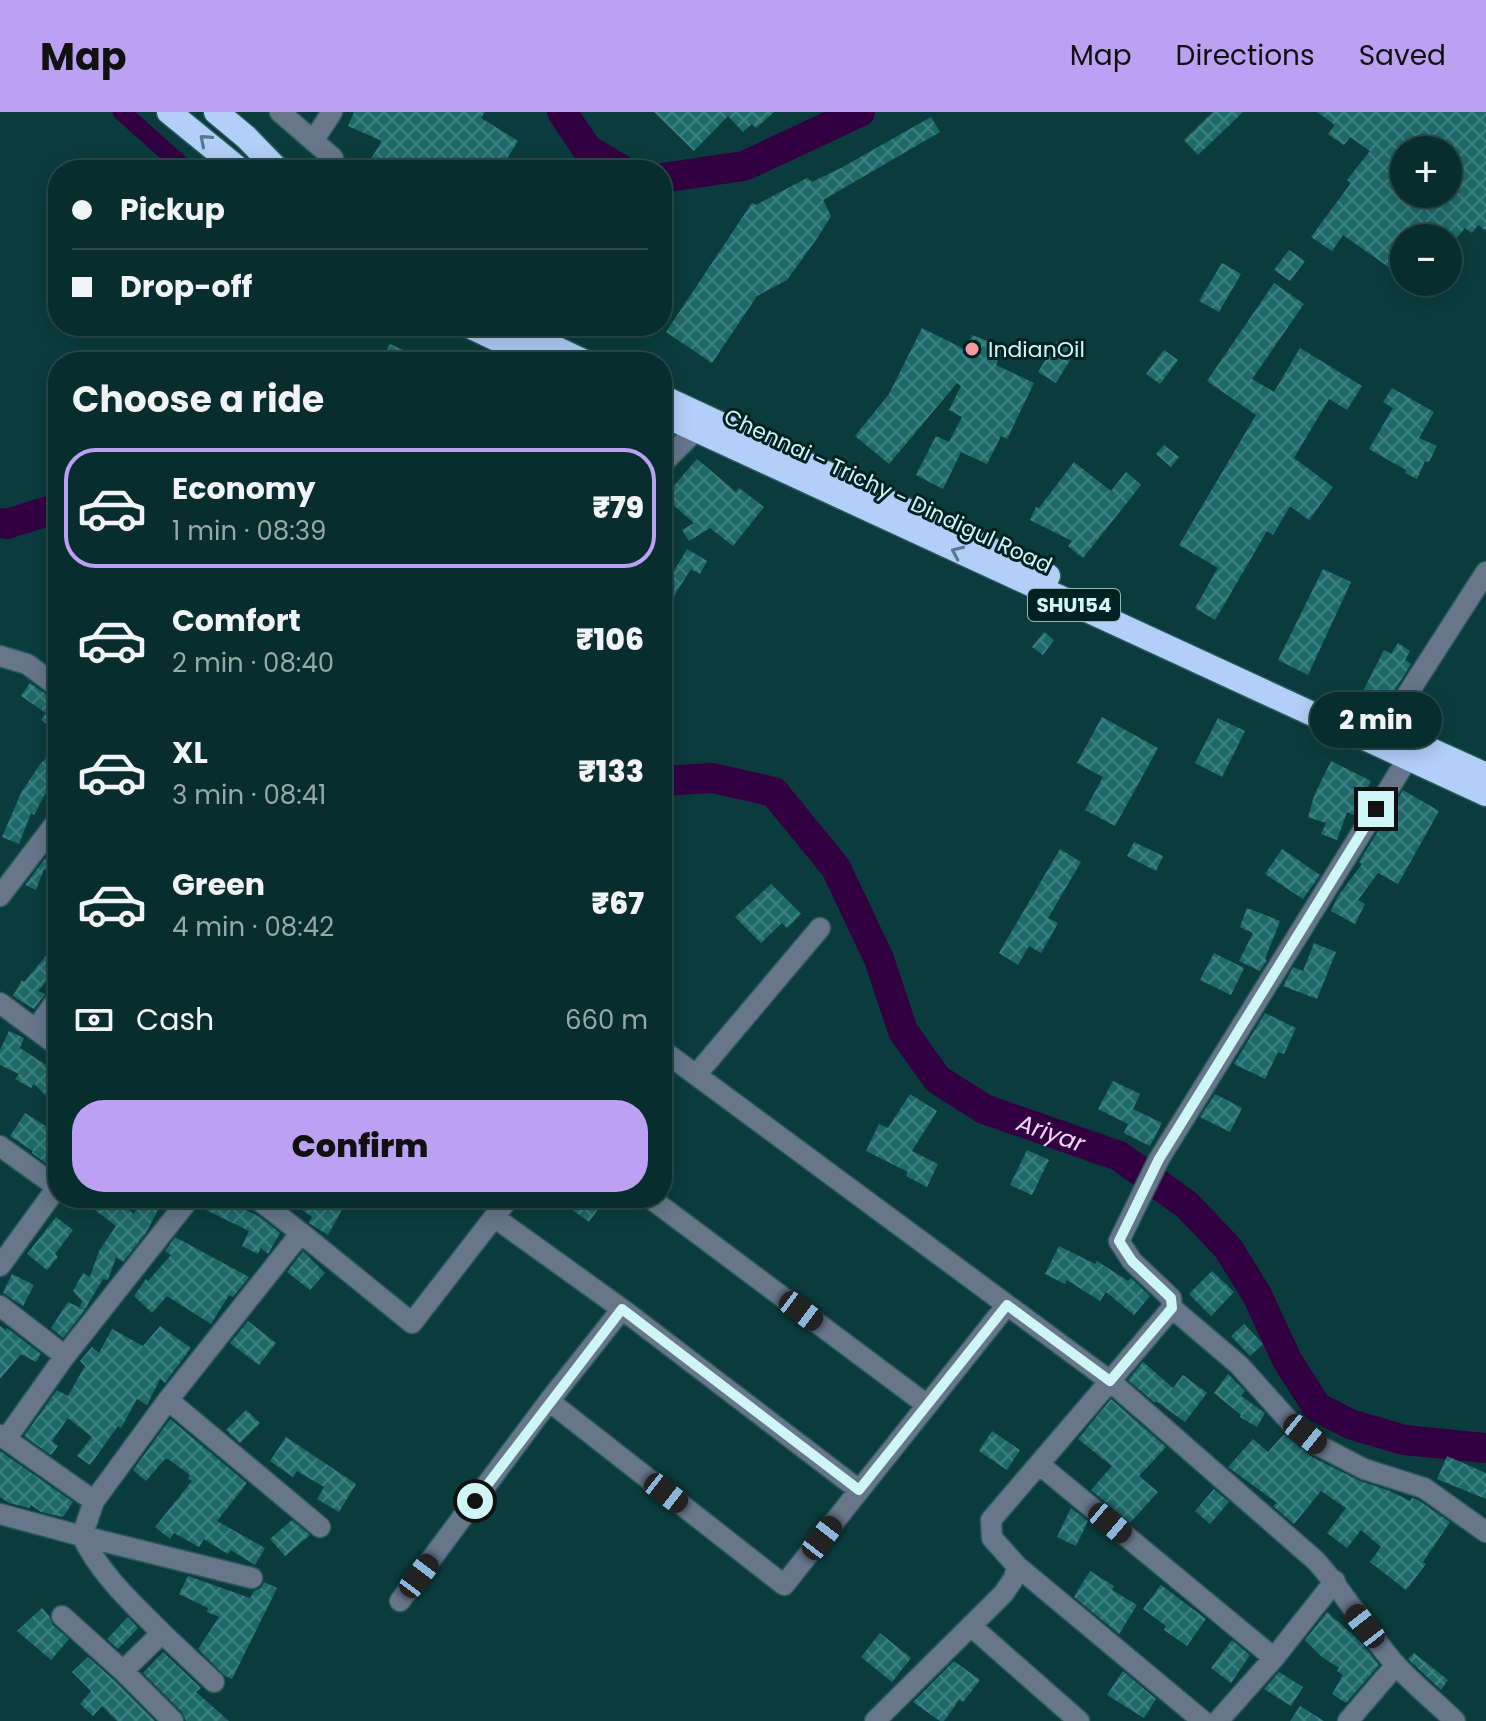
<!DOCTYPE html>
<meta charset="utf-8">
<style>
body{margin:0;font-family:Poppins,sans-serif;background:#16393a;color:#f1f3f6;height:100vh;display:flex;flex-direction:column;font-size:30px;white-space:nowrap}
*{box-sizing:border-box;margin:0}
p{font-size:26px;color:#98a8aa}
.icon{flex:none;width:44px;height:44px;fill:none;stroke:currentColor;stroke-width:2;stroke-linecap:round;stroke-linejoin:round}
.map{position:relative;flex:1;overflow:hidden}
.panel{position:absolute;left:48px;top:240px;width:624px;height:856px;display:flex;flex-direction:column;background:#082d2e;border-radius:32px;box-shadow:0 4px 20px #0003,0 0 0 2px #29494a}
.panel>*{flex:none}
.guide{position:absolute;left:48px;top:48px;width:624px;height:176px;border-radius:32px;box-shadow:0 4px 20px #0003,0 0 0 2px #29494a;display:grid;align-content:center;height:176px;padding:0 24px;background:#082d2e}
.buttons{position:absolute;left:1390px;top:24px;display:grid;gap:16px}
.buttons a{display:grid;place-items:center;width:72px;height:72px;border-radius:50%;background:#082d2e;box-shadow:0 4px 20px #0003,0 0 0 2px #29494a;font-size:40px}
.end{position:absolute;width:36px;height:36px;margin:-18px;border:10px solid #cef6f6;background:#111;box-shadow:0 0 0 4px #111}
.from{border-radius:50%}
.bubble{position:absolute;height:56px;border-radius:28px;background:#082d2e;box-shadow:0 4px 20px #0003,0 0 0 2px #29494a;font-size:26px;font-weight:800;line-height:56px;text-align:center}
.car{position:absolute;width:24px;height:48px;margin:-24px -12px;border-radius:10px;box-shadow:0 0 6px 2px #0007;background:linear-gradient(#222 24%,#8ab4d8 0 40%,#222 0 76%,#8ab4d8 0 86%,#222 0)}
.guide b{display:flex;align-items:center;gap:28px;height:76px;font-size:30px}
.guide b+b{border-top:2px solid #29494a}
.guide i{width:20px;height:20px;background:#f1f3f6}
ul{padding:0;list-style:none}
li{display:flex;align-items:center;gap:24px;height:120px;margin:0 16px 12px;padding:0 8px;border:4px solid transparent;border-radius:32px}
li div{flex:1}
li b{display:block;font-size:30px}
li em{font-style:normal;font-weight:800}
li.active{border-color:#bca0f2}
li>.icon{width:72px;height:72px;stroke-width:1.5}
h2{padding:0 24px;font-size:36px;line-height:96px}
.pay{display:flex;align-items:center;gap:20px;height:88px;padding:0 24px;font-size:30px}
.pay p{margin-inline-start:auto}
.action{display:flex;gap:16px;margin-top:auto;padding:16px 24px}
.action a{flex:1;height:92px;border-radius:32px;background:#bca0f2;color:#111;font-size:32px;font-weight:800;line-height:92px;text-align:center}
header{display:flex;align-items:center;gap:48px;box-sizing:border-box;height:112px;padding:0 40px;background:#bca0f2;color:#111}
header strong{font-size:38px}
nav{display:flex;gap:44px;margin-inline-start:auto;font-size:28px}
.map>svg:first-child{display:block}
</style>
<header>
<strong>Map</strong>
<nav><a>Map</a><a>Directions</a><a>Saved</a></nav>
</header>
<div class="map">
<svg width="1486" height="1609" viewBox="0 0 1486 1609">
<defs>
<pattern id="building-cross-hatch" width="8" height="8" patternUnits="userSpaceOnUse" patternTransform="scale(2)"><rect width="8" height="8" fill="#1e6a6b"/><path d="M0 0l8 8M0 8l8-8" fill="none" stroke="#3e8081"/></pattern>
</defs>
<rect width="100%" height="100%" fill="#0b3c3d"/>
<g fill="none" stroke-linecap="round" stroke-linejoin="round">
<path stroke="#320041" stroke-width="18" d="M122,0L187,58"/>
<g stroke="#320041" stroke-width="30">
<path d="M562,0L587,37L622,58"/>
<path d="M662,66L744,54L860,0"/>
<path d="M0,411L7,412L51,398L58,393"/>
<path id="s1" d="M662,669L713,666L774,680L836,756L879,847L903,919L937,967L984,997L1119,1044L1187,1093L1228,1136L1257,1183L1287,1248L1317,1295L1350,1312L1404,1328L1486,1336"/>
</g>
</g>
<path fill="url(#building-cross-hatch)" fill-rule="evenodd" d="M354,0H485L481,6L518,29L500,58H364L382,29L348,14Z
M654,0H774L756,16L752,12L743,20L728,4L694,39Z
M1213,0H1243L1198,43L1184,28Z
M1317,0H1486V119L1478,113L1472,121L1465,116L1448,136V126H1404V166L1343,123L1332,139L1311,125L1351,71L1347,68L1370,39L1350,25L1344,33L1328,22L1335,13ZM1404,38H1448V82H1404Z
M931,5L940,20L823,88L831,104L818,125L787,168L757,184L712,251L666,220L752,91L756,93L807,66L812,70L841,56Z
M1289,138L1305,149L1290,169L1274,158Z
M1222,151L1241,162L1219,200L1199,189Z
M1274,171L1304,192L1252,267L1274,280L1300,236L1362,274L1347,298L1329,287L1294,346L1333,375L1309,408L1290,394L1273,423L1267,419L1215,508L1195,496L1218,456L1179,433L1256,303L1207,269Z
M922,216L966,238L972,223L1003,235L996,253L1034,271L1007,327L1001,324L987,352L961,340L943,377L916,363L936,324L949,330L962,305L949,298L961,274L957,271L889,352L855,324L889,282Z
M1057,229L1075,240L1056,271L1038,260Z
M390,232L429,250H381Z
M1164,238L1178,248L1160,272L1146,262Z
M1392,276L1434,300L1419,326L1437,334L1429,350L1425,349L1417,367L1405,361L1406,358L1369,337L1393,296L1383,290Z
M1164,333L1179,345L1171,355L1156,342Z
M697,347L736,380L739,376L764,395L733,434L710,416L689,429L682,418L694,411L664,385Z
M1074,350L1111,379L1126,360L1141,373L1083,446L1068,434L1072,429L1030,408L1036,395L1039,396Z
M687,437L707,449L700,462L691,457L674,484L663,477Z
M1323,457L1351,470L1308,563L1278,548Z
M1044,520L1054,528L1043,543L1032,535Z
M1398,531L1410,539L1405,548L1411,552L1388,589L1378,584L1374,590L1361,583L1384,538L1391,542Z
M30,571L50,585L58,588V620L41,608L46,601L21,584Z
M1102,605L1158,636L1115,714L1085,698L1103,665L1077,651Z
M1218,606L1245,619L1222,665L1195,651Z
M58,635V690L45,682L34,703L31,701L19,732L2,725L21,681L40,652Z
M1331,649L1371,669L1354,703L1347,700L1337,728L1321,722L1326,711L1308,705L1314,684Z
M1403,678L1439,699L1398,772L1378,761L1358,788L1365,792L1355,812L1331,799L1338,784L1362,752L1359,750Z
M1134,730L1163,744L1156,759L1127,744Z
M1060,737L1081,750L1048,806L1058,811L1041,841L1029,834L1018,853L999,841Z
M1282,737L1320,763L1303,787L1265,762Z
M50,740L58,746V768L44,757L36,778L25,773Z
M771,772L801,802L787,816L782,811L761,831L735,805Z
M1247,796L1280,809L1265,847L1267,848L1260,859L1239,849L1253,821L1240,815Z
M1314,831L1336,840L1317,887L1283,874L1293,855L1303,859Z
M1214,841L1244,856L1231,883L1200,868Z
M46,844L58,855L38,879L45,882L34,897L13,884L22,868L24,870Z
M1265,901L1296,916L1284,942L1278,940L1265,967L1234,952Z
M9,919L24,926L20,936L58,961V995L34,972L31,976L15,967L19,962L0,953V938Z
M1113,969L1140,982L1133,997L1162,1011L1150,1034L1124,1021L1128,1012L1098,997Z
M910,982L937,999L912,1039L938,1052L927,1075L906,1064L908,1060L866,1039L879,1012L888,1016Z
M1215,982L1242,996L1230,1020L1200,1005Z
M25,1001L58,1022V1039L47,1052L32,1041L33,1039L10,1024Z
M1027,1038L1049,1048L1032,1083L1010,1073Z
M79,1086H112L134,1102L141,1087L159,1096L146,1121L123,1150L116,1145L108,1168L103,1167L85,1197L80,1195L82,1189L73,1179L83,1161L90,1165L99,1139L116,1114Z
M203,1086L243,1088V1097L260,1105L280,1121L268,1142L261,1136L258,1142L242,1134L249,1119L200,1095Z
M294,1086H339L346,1090L328,1123L309,1111L312,1105L293,1091Z
M578,1086H584L599,1096L589,1110L571,1097Z
M56,1105L73,1118L55,1142L58,1145L47,1158L27,1142Z
M175,1125L249,1165L233,1185L229,1183L211,1212L167,1184L152,1201L134,1184L146,1167L148,1169L171,1143L165,1139Z
M1059,1134L1095,1152L1097,1149L1128,1169L1131,1166L1150,1184L1134,1203L1106,1180L1100,1189L1067,1168L1065,1172L1045,1162Z
M303,1139L325,1161L310,1178L287,1160Z
M1212,1159L1234,1180L1211,1204L1189,1182Z
M12,1162L34,1173L23,1194L3,1181Z
M68,1190L85,1198L63,1226L51,1216Z
M248,1209L276,1231L259,1253L230,1231Z
M1244,1212L1263,1232L1250,1244L1231,1224Z
M0,1214L6,1218L7,1216L41,1242L36,1250L21,1242L0,1267Z
M160,1214L191,1236L165,1271L160,1267L147,1293L137,1287L121,1316L118,1314L90,1353L77,1344L92,1325L68,1306L52,1329L58,1334L51,1343L24,1324L57,1278L68,1284L85,1254L80,1249L92,1235L99,1241L112,1217L143,1234Z
M1143,1250L1173,1276L1183,1263L1207,1281L1185,1310L1156,1289L1155,1291L1128,1268Z
M1228,1262L1245,1279L1241,1284L1265,1301L1257,1315L1240,1305L1241,1303L1214,1281Z
M1111,1287L1166,1335L1139,1364L1158,1380L1130,1411L1091,1378L1112,1354L1078,1327Z
M246,1298L260,1311L240,1331L226,1318Z
M170,1307L247,1371L217,1409L265,1436L255,1453L231,1438L228,1442L204,1427L199,1435L174,1421L170,1427L155,1415L192,1369L188,1367L190,1363L168,1347H165L146,1369L133,1358Z
M992,1319L1020,1338L1007,1358L979,1339Z
M1284,1322L1312,1345L1360,1369L1390,1379L1410,1389L1412,1386L1418,1388L1450,1410L1423,1450L1426,1452L1406,1478L1370,1450L1381,1435L1361,1418L1347,1436L1327,1421L1346,1396L1321,1379L1294,1412L1273,1394L1277,1391L1228,1355L1253,1327L1268,1340Z
M286,1325L356,1372L339,1400L317,1387L324,1375L297,1359L293,1365L270,1349Z
M0,1339L73,1390L63,1405L41,1400L31,1393L29,1396L9,1391L0,1385Z
M1447,1344L1486,1361V1387L1437,1367Z
M1214,1377L1229,1390L1210,1412L1195,1399Z
M1071,1396L1088,1409L1076,1434L1057,1425Z
M292,1408L310,1423L285,1444L270,1427Z
M1090,1459L1114,1474L1112,1478L1137,1493L1119,1522L1074,1485Z
M188,1464L250,1486L254,1479L261,1476L264,1470L277,1476L232,1567L225,1564L198,1537L219,1505L207,1500L208,1496L179,1482Z
M1161,1473L1206,1507L1187,1534L1164,1518L1166,1514L1143,1497Z
M42,1496L49,1504L53,1513L69,1527L51,1548L17,1519Z
M1327,1500L1362,1531L1379,1553L1346,1591L1332,1582L1343,1563L1337,1559L1339,1556L1322,1545L1305,1528Z
M128,1505L138,1516L118,1537L107,1527Z
M880,1521L911,1546L892,1570L861,1545Z
M1232,1528L1250,1543L1231,1571L1211,1556Z
M163,1540L201,1576L196,1580L229,1609H186L182,1600L143,1561Z
M1414,1541L1448,1568L1441,1578L1408,1547Z
M88,1545L114,1568L155,1609H117L102,1594L93,1604L80,1592L91,1579L72,1560Z
M954,1549L980,1568L963,1590L959,1588L944,1609H940L913,1590Z
M1123,1559L1156,1587L1144,1606L1107,1583Z
M1279,1560L1303,1575L1291,1594L1264,1577Z
M1300,1594L1324,1609H1290Z"/>
<g fill="none" stroke-linecap="round" stroke-linejoin="round">
<defs>
<path id="minor" d="M280,0L333,46L326,58
M313,29L332,0
M662,352L696,318L702,308
M0,544L27,552L58,575
M1385,617L1486,460
M1408,646L1159,1047L1119,1129L1132,1149L1171,1186L1172,1196L1110,1269L1315,1448C1345,1480 1366,1520 1396,1553C1414,1573 1436,1590 1455,1609
M0,784L58,708
M0,891L58,934
M36,917L58,886
M662,938L696,963L820,816
M696,963L1110,1269L991,1408L992,1426L1017,1454L1014,1466L1004,1481L875,1609
M0,1034L57,1075
M256,1086L273,1099L281,1086
M650,1086L927,1293
M494,1105L622,1197L549,1289L784,1473L1007,1193
M301,1121L412,1211L509,1086
M0,1154L58,1074
M0,1194L65,1244L190,1086
M1172,1196L1239,1253L1292,1312L1318,1333L1364,1357L1424,1376L1486,1420
M622,1197L859,1378
M168,1288L320,1415
M0,1323L94,1389L168,1288L301,1121L273,1099
M6,1327L65,1244
M1040,1353L1274,1546
M94,1389L82,1424L252,1466
M0,1402L82,1424C100,1462 132,1491 162,1521L123,1559L173,1609
M1017,1454L1203,1609
M400,1489L549,1289
M62,1504L123,1559
M971,1514L1079,1609
M162,1521L214,1570
M1218,1609L1274,1546L1335,1469
M1348,1609L1396,1553"/>
<path id="highway" d="M169,0L240,58
M216,0L246,25L278,58
M469,214L545,250
M509,214L585,250
M662,285L1048,464
M662,302L1486,682
M1391,620L1486,663"/>
</defs>
<use href="#minor" stroke="#2a5a5b" stroke-width="23"/>
<use href="#highway" stroke="#2a5a5b" stroke-width="27"/>
<use href="#minor" stroke="#67768b" stroke-width="20"/>
<use href="#highway" stroke="#b1cff8" stroke-width="24"/>
</g>
<defs><path id="oneway-chevron" d="M-2-3.5L2.5 0L-2 3.5" fill="none" stroke-width="1.6" stroke-linecap="round" stroke-linejoin="round" transform="scale(2)"/></defs>
<g stroke="#58788d">
<use href="#oneway-chevron" transform="translate(205 28) rotate(-139)"/>
<use href="#oneway-chevron" transform="translate(957 440) rotate(-156)"/>
</g>
<g fill="none" stroke-linecap="round" stroke-linejoin="round">
<path stroke="#cef6f6" stroke-width="10" d="M475,1389L622,1197L859,1378L1007,1193L1110,1269L1172,1196L1171,1186L1132,1149L1119,1129L1159,1047L1376,697"/>
</g>
<circle fill="#f49b9f" stroke="#022" stroke-width="3" cx="972" cy="237" r="8"/>
<g text-anchor="middle" dominant-baseline="central" stroke-width="6" stroke-linejoin="round" paint-order="stroke">
<rect fill="#022" stroke="#90b6b6" stroke-width="2" x="1028" y="477" width="92" height="32" rx="6"/>
<g font-size="20" font-weight="bold" fill="#cef6f6">
<text x="1074" y="493">SHU154</text>
</g>
<g font-size="22" fill="#cef6f6" stroke="#022" text-anchor="start">
<text x="988" y="237">IndianOil</text>
</g>
<g font-size="22" fill="#cef6f6" stroke="#022">
<text transform="translate(888 379) rotate(25)">Chennai - Trichy - Dindigul Road</text>
</g>
<g font-size="24" font-style="italic" fill="#f0d5fb" stroke="#022">
<text stroke="none"><textPath href="#s1" startOffset="574">Ariyar</textPath></text>
</g>
</g>
</svg>
<div class="buttons">
<a>+</a>
<a>−</a>
</div>
<i class="end from" style="left:475px;top:1389px"></i>
<i class="end" style="left:1376px;top:697px"></i>
<div class="bubble" style="left:1310px;top:580px;width:132px">2 min</div>
<i class="car" style="left:801px;top:1199px;rotate:127deg"></i>
<i class="car" style="left:1305px;top:1322px;rotate:129deg"></i>
<i class="car" style="left:666px;top:1381px;rotate:128deg"></i>
<i class="car" style="left:1110px;top:1411px;rotate:130deg"></i>
<i class="car" style="left:822px;top:1426px;rotate:38deg"></i>
<i class="car" style="left:419px;top:1464px;rotate:37deg"></i>
<i class="car" style="left:1365px;top:1514px;rotate:322deg"></i>
<div class="guide">
<b><i class="from"></i>Pickup</b>
<b><i></i>Drop-off</b>
</div>
<section class="panel">
<h2>Choose a ride</h2>
<ul>
<li class="active"><svg class="icon" aria-label="car" viewBox="0 0 24 24"><path d="M5 17H2v-5l4-1 3-4h7l3 4 3 1v5h-3M9 17h6M6 11h13"/><circle cx="7" cy="17" r="2"/><circle cx="17" cy="17" r="2"/></svg><div><b>Economy</b><p>1 min · 08:39</p></div><em>₹79</em></li>
<li><svg class="icon" aria-label="car" viewBox="0 0 24 24"><path d="M5 17H2v-5l4-1 3-4h7l3 4 3 1v5h-3M9 17h6M6 11h13"/><circle cx="7" cy="17" r="2"/><circle cx="17" cy="17" r="2"/></svg><div><b>Comfort</b><p>2 min · 08:40</p></div><em>₹106</em></li>
<li><svg class="icon" aria-label="car" viewBox="0 0 24 24"><path d="M5 17H2v-5l4-1 3-4h7l3 4 3 1v5h-3M9 17h6M6 11h13"/><circle cx="7" cy="17" r="2"/><circle cx="17" cy="17" r="2"/></svg><div><b>XL</b><p>3 min · 08:41</p></div><em>₹133</em></li>
<li><svg class="icon" aria-label="car" viewBox="0 0 24 24"><path d="M5 17H2v-5l4-1 3-4h7l3 4 3 1v5h-3M9 17h6M6 11h13"/><circle cx="7" cy="17" r="2"/><circle cx="17" cy="17" r="2"/></svg><div><b>Green</b><p>4 min · 08:42</p></div><em>₹67</em></li>
</ul>
<div class="pay"><svg class="icon" aria-label="cash" viewBox="0 0 24 24"><path d="M3 7h18v10H3z"/><circle cx="12" cy="12" r="2"/></svg>Cash<p>660 m</p></div>
<div class="action"><a>Confirm</a></div>
</section>
</div>
